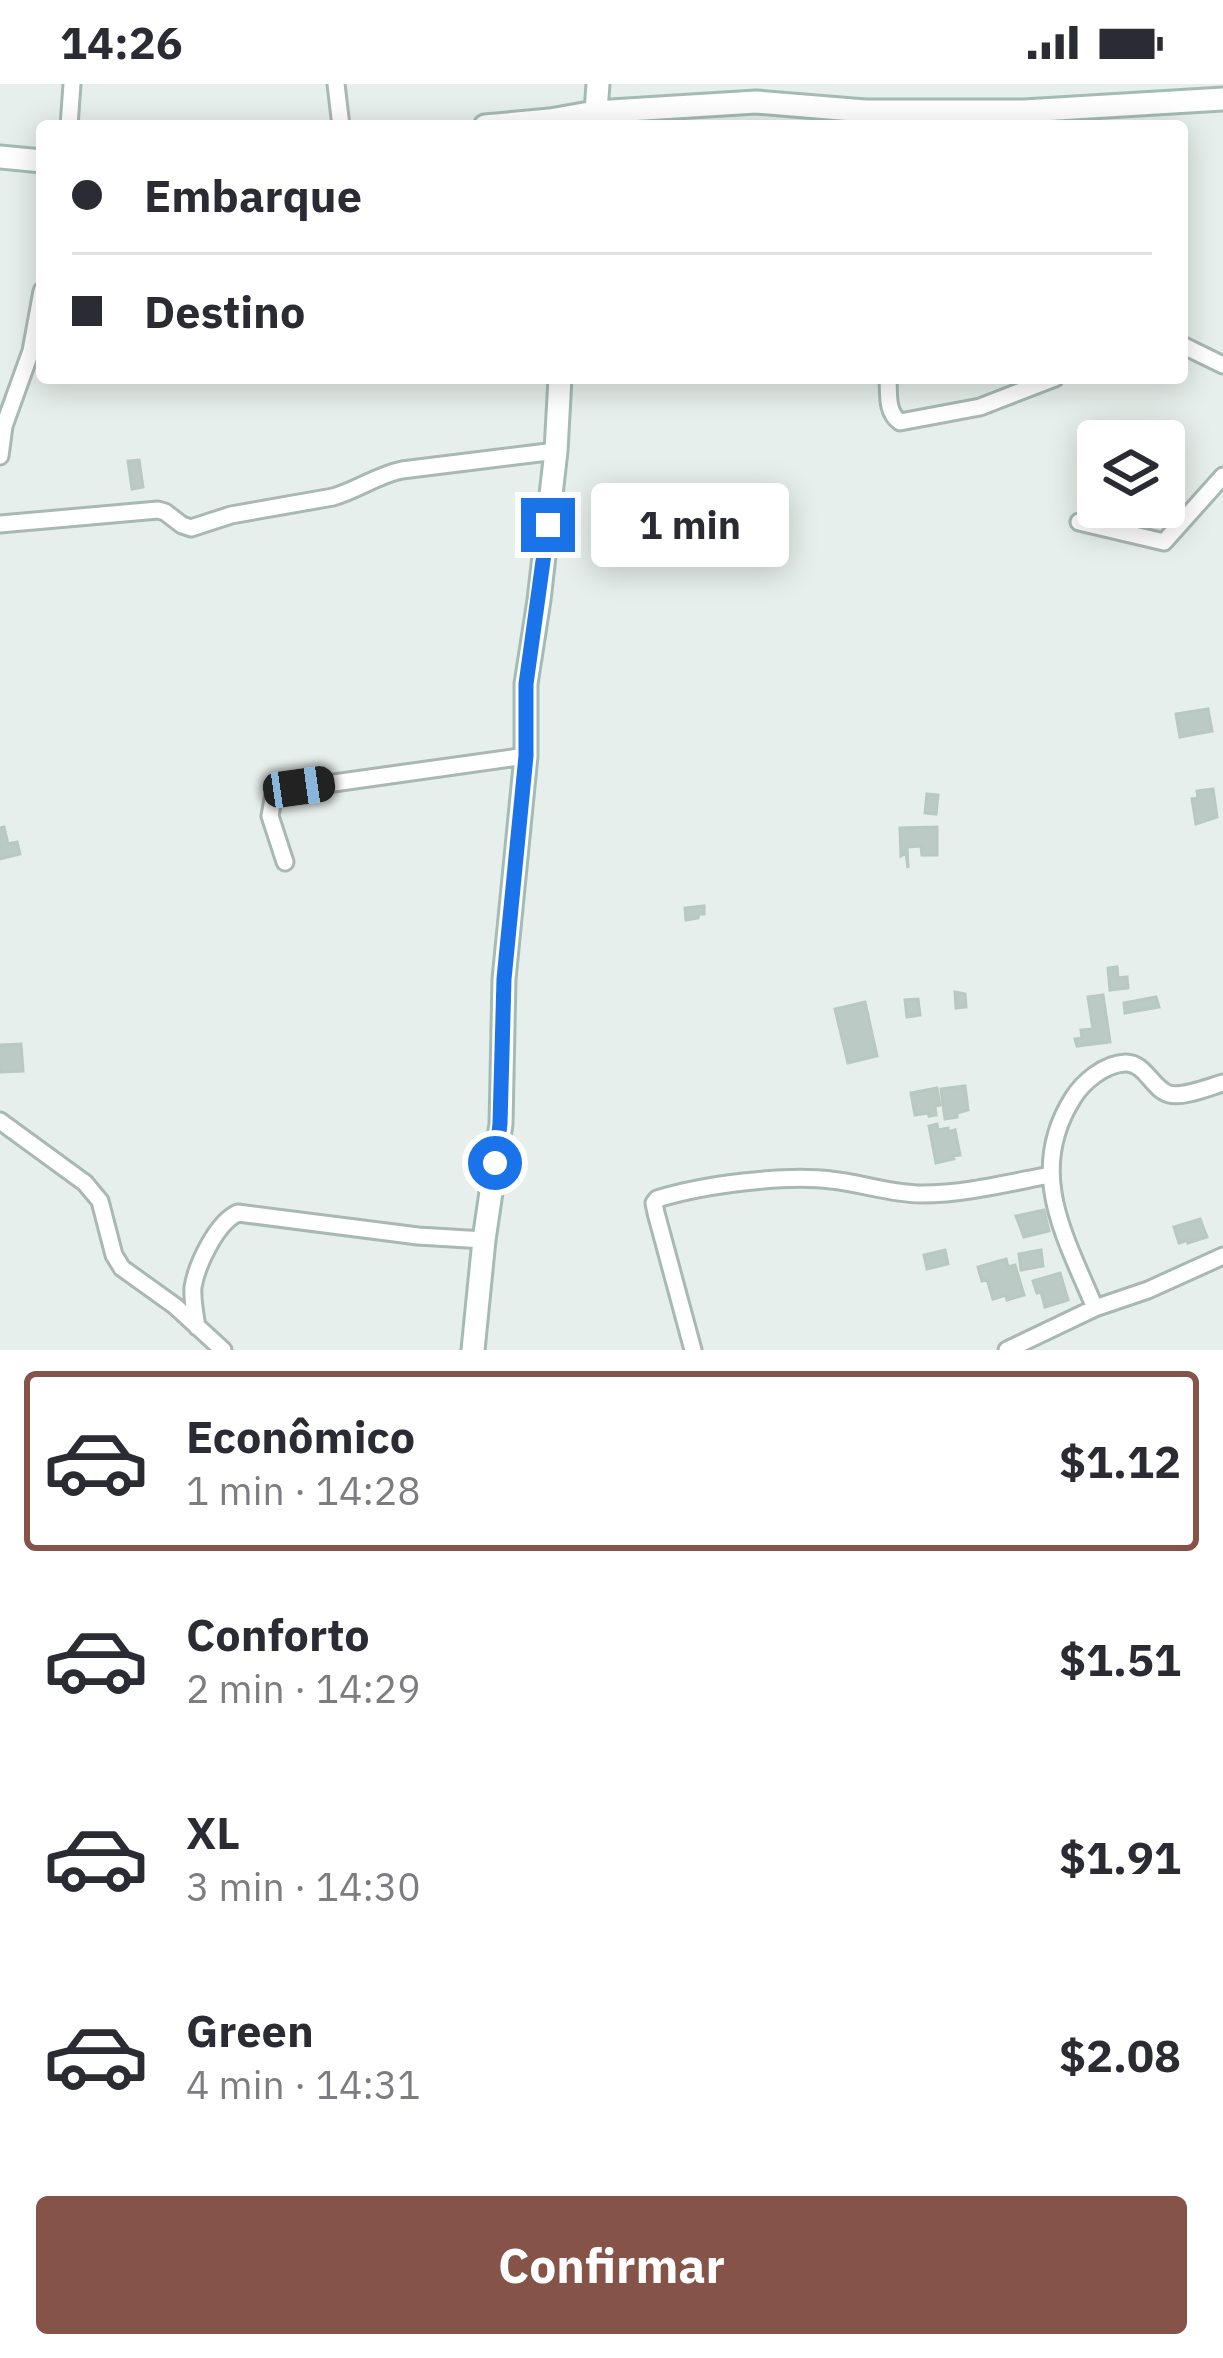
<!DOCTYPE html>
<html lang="pt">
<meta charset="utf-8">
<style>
body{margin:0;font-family:"IBM Plex Sans",sans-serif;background:#f7f7f7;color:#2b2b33;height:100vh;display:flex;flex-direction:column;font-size:45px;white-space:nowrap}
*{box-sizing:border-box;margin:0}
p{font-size:39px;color:#7c7c81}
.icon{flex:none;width:66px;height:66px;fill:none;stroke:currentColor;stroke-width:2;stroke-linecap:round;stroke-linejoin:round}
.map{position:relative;height:1266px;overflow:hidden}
.panel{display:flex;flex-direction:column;background:#fff;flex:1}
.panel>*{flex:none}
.top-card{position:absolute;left:36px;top:36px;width:1152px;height:264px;border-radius:12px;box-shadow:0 6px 30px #0003;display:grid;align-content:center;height:264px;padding:0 36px;background:#fff}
.buttons{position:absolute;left:1077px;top:336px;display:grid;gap:24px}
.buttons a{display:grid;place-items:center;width:108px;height:108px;border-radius:12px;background:#fff;box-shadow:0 6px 30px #0003;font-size:60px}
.end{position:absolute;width:54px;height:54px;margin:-27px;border:15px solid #1a73e8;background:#fff;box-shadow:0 0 0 6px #fff}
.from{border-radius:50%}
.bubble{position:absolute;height:84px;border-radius:12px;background:#fff;box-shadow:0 6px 30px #0003;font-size:39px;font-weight:700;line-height:84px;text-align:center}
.car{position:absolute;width:36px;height:72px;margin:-36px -18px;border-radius:15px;box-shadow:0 0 9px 3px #0007;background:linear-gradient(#222 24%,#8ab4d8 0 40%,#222 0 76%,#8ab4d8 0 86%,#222 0)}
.top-card b{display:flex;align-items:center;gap:42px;height:114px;font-size:45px}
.top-card b+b{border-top:3px solid #e1e1e2}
.top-card i{width:30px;height:30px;background:#2b2b33}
ul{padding:21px 0 0;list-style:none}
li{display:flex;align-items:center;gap:36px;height:180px;margin:0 24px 18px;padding:0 12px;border:6px solid transparent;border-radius:12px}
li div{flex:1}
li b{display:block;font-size:45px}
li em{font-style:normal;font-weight:700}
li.current{border-color:#855347}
li>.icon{width:108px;height:108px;stroke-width:1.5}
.action{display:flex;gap:24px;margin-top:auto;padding:24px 36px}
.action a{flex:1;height:138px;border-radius:12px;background:#855347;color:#fff;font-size:48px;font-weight:700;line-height:138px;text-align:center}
.status{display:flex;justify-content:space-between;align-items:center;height:84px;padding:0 60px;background:#fff;direction:ltr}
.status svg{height:33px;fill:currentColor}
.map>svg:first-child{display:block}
</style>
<div class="status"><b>14:26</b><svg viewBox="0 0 49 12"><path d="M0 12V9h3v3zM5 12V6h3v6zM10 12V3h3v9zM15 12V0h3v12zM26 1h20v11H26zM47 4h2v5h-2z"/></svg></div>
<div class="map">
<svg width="1223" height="1266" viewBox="0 0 1223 1266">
<rect width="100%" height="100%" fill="#e6efeb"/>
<path fill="#bbcac4" stroke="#b8c9c2" stroke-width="3" d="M139,376L143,403L132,405L128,377Z
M1208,625L1212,647L1180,653L1176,630Z
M1213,705L1217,733L1196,740L1192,715L1198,714L1197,707Z
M927,710L938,711L936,730L925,729Z
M4,743L8,760L17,758L20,770L0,775V744Z
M937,743V771H922L921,762L907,763L908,784L906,769L901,772L900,744Z
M704,822V830H699L698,834L686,836L685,824Z
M1117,883L1118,894L1127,893L1128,904L1110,906L1108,884Z
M955,908L965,910L966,923L956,924Z
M1103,911L1110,958L1077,962L1075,955L1082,954L1081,946L1093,945L1088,913Z
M1156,913L1159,923L1125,929L1124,919Z
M918,915L920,931L907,933L905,916Z
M865,918L877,972L848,979L835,925Z
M21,960L23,987L0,988V961Z
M965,1002L968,1026L957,1029V1033L945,1035L941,1005Z
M937,1004L940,1021L935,1022L936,1031L929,1032L928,1029L915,1031L911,1009Z
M937,1040L938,1046L948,1044V1048L955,1046L960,1071L953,1072L954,1075L936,1079L929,1042Z
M1044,1126L1049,1147L1024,1153L1016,1132Z
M1200,1135L1207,1153L1188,1159V1156L1179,1159L1174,1143Z
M945,1166L948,1180L927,1185L924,1171Z
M1041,1166L1043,1182L1021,1186L1019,1170Z
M1006,1175L1008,1183L1015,1181L1024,1211L1007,1216L1006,1211L993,1215L987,1195L982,1197L978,1183Z
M1060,1189L1068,1216L1045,1223L1041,1208L1037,1209L1033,1197Z"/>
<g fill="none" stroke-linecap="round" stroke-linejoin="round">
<defs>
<path id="street" d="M336,0L341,42
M69,42L72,0
M1182,261L1223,281
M888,294C889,310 886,328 900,338L980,323L1055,294
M0,372L4,342L31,267L42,207
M1079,438L1164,458L1223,392
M0,440L158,426L165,428L182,441L191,444L231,431L333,413C358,406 377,391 402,386L556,367
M285,778L270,732L273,715L284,706L526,672
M0,1037L85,1099L100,1117L114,1171L122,1184L175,1222L223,1266
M1095,1224C1065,1152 1026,1088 1073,1014C1083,998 1104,980 1125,979C1145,978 1152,1005 1169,1010C1183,1014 1209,1003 1223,999
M197,1243C195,1230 192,1216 193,1203C197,1180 217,1138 238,1129L418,1152L484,1156
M693,1266L656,1129L654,1119L657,1115C702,1101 785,1090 831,1096C861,1099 891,1110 922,1110C964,1110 1008,1099 1050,1091
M1007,1266L1095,1224L1148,1206L1223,1172"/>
<path id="secondary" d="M595,41L598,0
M485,42L550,36L595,28L756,18L865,27H1024L1223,15
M0,73L42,77
M473,1266L484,1156L501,1040L504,895L526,672V600L539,516L556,367L560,294"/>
</defs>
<use href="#street" stroke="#a8b8b2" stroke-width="21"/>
<use href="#secondary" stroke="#a4bbb3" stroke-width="27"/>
<use href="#street" stroke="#fff" stroke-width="15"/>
<use href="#secondary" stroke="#fff" stroke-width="21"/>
</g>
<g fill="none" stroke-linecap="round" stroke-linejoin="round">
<path stroke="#1a73e8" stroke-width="15" d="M495,1079L500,1040L504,895L526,672V600L548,441"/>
</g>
</svg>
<div class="buttons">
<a><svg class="icon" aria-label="layers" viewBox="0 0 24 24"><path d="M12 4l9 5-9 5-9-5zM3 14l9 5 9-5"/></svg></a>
</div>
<i class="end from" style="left:495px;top:1079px"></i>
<i class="end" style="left:548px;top:441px"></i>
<div class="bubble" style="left:591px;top:399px;width:198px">1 min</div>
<i class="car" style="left:299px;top:703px;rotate:82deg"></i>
<div class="top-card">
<b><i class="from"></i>Embarque</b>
<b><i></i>Destino</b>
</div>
</div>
<section class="panel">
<ul>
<li class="current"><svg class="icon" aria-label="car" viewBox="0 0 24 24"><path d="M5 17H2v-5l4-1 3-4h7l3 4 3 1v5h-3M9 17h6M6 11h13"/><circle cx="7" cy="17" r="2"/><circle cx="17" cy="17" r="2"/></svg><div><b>Econômico</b><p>1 min · 14:28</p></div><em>$1.12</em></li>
<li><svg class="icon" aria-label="car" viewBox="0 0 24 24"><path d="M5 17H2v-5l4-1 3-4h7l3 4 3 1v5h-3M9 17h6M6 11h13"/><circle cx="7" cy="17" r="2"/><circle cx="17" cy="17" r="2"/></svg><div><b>Conforto</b><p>2 min · 14:29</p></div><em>$1.51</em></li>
<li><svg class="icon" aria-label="car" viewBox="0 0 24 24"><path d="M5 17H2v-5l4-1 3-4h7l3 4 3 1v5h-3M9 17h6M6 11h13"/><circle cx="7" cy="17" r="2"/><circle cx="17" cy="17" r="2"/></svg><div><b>XL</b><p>3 min · 14:30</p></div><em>$1.91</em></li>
<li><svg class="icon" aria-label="car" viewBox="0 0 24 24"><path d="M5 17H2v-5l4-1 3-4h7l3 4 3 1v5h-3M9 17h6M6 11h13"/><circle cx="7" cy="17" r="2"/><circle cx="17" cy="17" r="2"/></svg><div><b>Green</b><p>4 min · 14:31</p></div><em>$2.08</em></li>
</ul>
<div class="action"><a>Confirmar</a></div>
</section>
